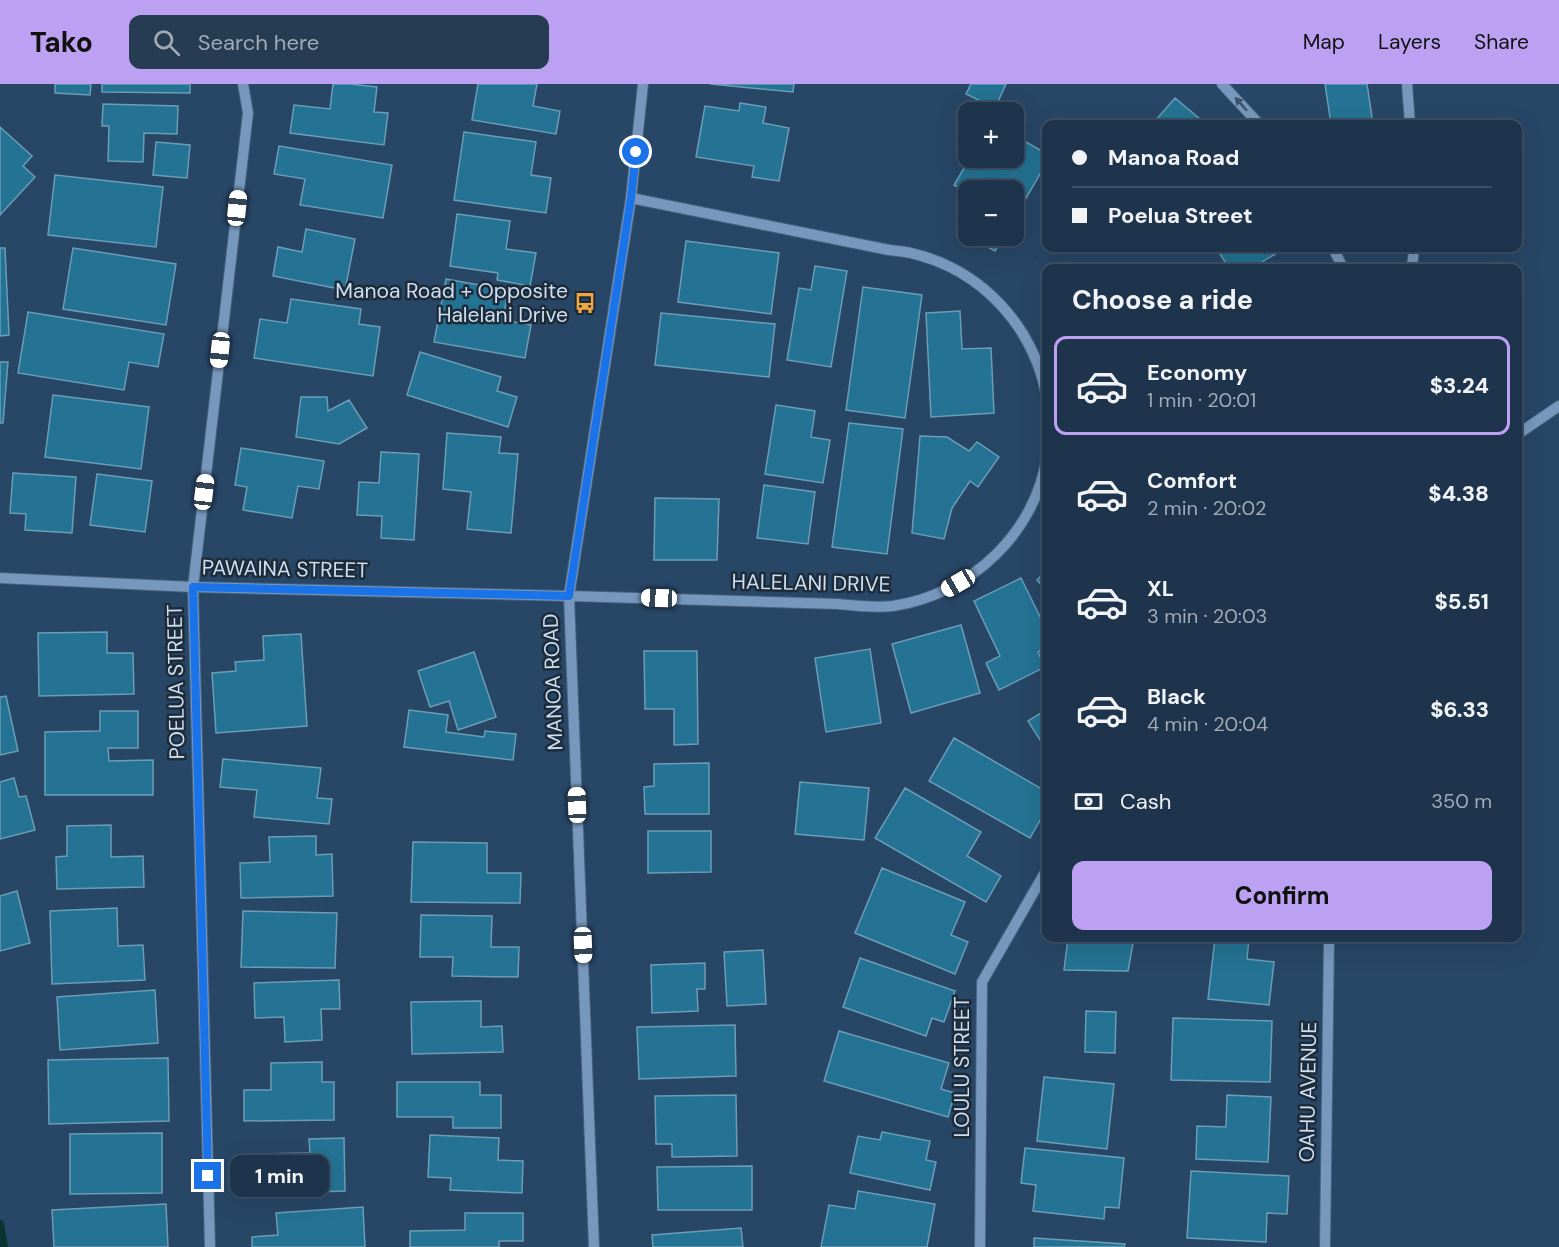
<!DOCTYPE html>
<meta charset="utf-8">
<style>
body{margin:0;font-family:"DM Sans",sans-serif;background:#263c53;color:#f1f3f6;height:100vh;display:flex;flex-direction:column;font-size:22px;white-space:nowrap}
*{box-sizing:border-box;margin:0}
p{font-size:20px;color:#a1aab5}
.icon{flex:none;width:33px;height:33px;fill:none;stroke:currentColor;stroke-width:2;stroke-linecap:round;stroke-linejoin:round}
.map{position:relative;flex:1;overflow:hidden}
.sheet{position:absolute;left:1042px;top:180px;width:480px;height:678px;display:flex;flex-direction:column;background:#1e344c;border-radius:12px;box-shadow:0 6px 24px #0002,0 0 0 2px #3c4f64}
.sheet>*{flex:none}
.banner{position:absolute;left:1042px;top:36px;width:480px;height:132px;border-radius:12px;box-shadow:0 6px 24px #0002,0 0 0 2px #3c4f64;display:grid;align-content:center;height:132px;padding:0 30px;background:#1e344c}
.buttons{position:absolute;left:958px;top:18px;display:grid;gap:12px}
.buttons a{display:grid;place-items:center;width:66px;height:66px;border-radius:12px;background:#1e344c;box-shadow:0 6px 24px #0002,0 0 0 2px #3c4f64;font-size:30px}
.end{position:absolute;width:27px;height:27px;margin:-14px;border:8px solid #1a73e8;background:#fff;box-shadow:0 0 0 3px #fff}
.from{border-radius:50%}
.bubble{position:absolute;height:42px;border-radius:12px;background:#1e344c;box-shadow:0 6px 24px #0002,0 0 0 2px #3c4f64;font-size:20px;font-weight:800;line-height:42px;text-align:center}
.car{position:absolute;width:18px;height:36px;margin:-18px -9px;border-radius:8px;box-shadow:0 0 4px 2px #0007;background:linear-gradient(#fff 24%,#345 0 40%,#fff 0 76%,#345 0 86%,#fff 0)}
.banner b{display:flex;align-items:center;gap:21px;height:57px;font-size:22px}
.banner b+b{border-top:2px solid #3c4f64}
.banner i{width:15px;height:15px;background:#f1f3f6}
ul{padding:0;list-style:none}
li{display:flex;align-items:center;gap:18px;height:99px;margin:0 12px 9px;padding:0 18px;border:3px solid transparent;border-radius:12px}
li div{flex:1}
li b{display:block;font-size:22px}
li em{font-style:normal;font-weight:800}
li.current{border-color:#bca0f2}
li>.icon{width:54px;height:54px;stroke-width:1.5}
h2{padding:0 30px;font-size:27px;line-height:72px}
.pay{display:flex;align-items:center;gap:15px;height:66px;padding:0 30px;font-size:22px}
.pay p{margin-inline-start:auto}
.cta{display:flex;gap:12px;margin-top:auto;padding:12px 30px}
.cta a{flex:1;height:69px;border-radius:12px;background:#bca0f2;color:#111;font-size:24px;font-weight:800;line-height:69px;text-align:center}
header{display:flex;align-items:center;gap:36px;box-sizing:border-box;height:84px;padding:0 30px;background:#bca0f2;color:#111}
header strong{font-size:28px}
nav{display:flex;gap:33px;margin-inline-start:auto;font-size:21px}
.search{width:420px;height:54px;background:#263c53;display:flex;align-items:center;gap:15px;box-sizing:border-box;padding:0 21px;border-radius:12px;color:#a1aab5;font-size:22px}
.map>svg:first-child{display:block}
</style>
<header>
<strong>Tako</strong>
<div class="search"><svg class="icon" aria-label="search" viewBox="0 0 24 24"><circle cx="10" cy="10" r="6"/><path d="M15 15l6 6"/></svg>Search here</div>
<nav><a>Map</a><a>Layers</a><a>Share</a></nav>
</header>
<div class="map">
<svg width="1559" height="1163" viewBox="0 0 1559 1163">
<rect width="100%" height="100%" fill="#284666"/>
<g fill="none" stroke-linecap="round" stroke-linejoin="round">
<path stroke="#093432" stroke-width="8" d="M0,1140L4,1163"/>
</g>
<path fill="#247394" stroke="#6b9db6" stroke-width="1.5" d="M55,0H91L90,11L55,9Z
M102,0H190V9L102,8Z
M333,0H350L377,3L374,28L388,29L384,61L290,49L294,21L330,25Z
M478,0H537L533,22L560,27L556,50L472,36Z
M710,0H794L793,8Z
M971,0H1006L995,24L966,10Z
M1325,0H1367L1373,40H1331Z
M1175,14L1206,40H1157L1154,38Z
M740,19L766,23L763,39L789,44L779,97L752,93L754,82L696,73L705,22L739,27Z
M103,20L178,22L177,50L144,49L143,78L108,77L109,42H102Z
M0,43L32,72L23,82L35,93L0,131Z
M464,48L536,58L531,91L551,94L546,129L454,116Z
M1014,51L1047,70V78L1014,135V106H969V110L954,101L970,74H1014Z
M156,58L190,61L187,94L153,91Z
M279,62L392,81L383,134L300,121L305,95L274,90Z
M55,91L163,103L156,163L48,151Z
M457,130L510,137L506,165L536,169L530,202L497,196L498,189L450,182Z
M969,134V152H1004L995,167L961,148Z
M306,145L355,155L345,206L273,192L278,163L302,168Z
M686,157L779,169L771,230L678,218Z
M0,164H5L9,251L0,252Z
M73,164L176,180L166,241L63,225Z
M1216,164H1274L1277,169L1252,184H1229Z
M815,182L847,187L831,283L787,276L799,204L811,206Z
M446,195L508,206L503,236L531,241L525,274L434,258Z
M863,203L922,211L905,334L846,326Z
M291,215L361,225L359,240L380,243L373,292L254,274L260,235L287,239Z
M960,227L962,265L991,264L994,329L931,333L926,229Z
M28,228L164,250L158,283L129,278L124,306L18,289Z
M661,229L775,240L769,293L655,281Z
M420,268L501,293L497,307L517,313L508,343L407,311Z
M0,278H8L3,339H0Z
M53,311L149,323L141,385L45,373Z
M301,313H327L328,327L349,316L367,344L339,360L296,353Z
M776,321L815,327L811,353L830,356L823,399L765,390Z
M849,339L903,345L887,470L832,463Z
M447,349L501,353L499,369L518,370L511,449L467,445L471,408L443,405Z
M920,352L947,353L969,367L977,358L999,373L978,403L970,397L952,424L944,455L912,449Z
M241,364L324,377L319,405L298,402L292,434L243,426L247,403L235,401Z
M381,368L419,370L414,456L381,454L382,432L357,431L359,398L379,399Z
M13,389L76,393L72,449L25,446L26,430L10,429Z
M97,390L152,397L145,448L90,441Z
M764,401L815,408L808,460L757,454Z
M655,414L719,415L717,476H654Z
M1047,486V507L1037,496Z
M1021,494L1047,547V563L1038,568L1045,583L999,606L986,579L1000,572L974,517Z
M961,541L980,609L911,629L892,560Z
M107,548V569H133L134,610L39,612L38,549Z
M301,550L307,642L216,649L212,589L236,587L235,578L264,576L263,552Z
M870,565L881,639L826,648L815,574Z
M644,567H697L698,660L674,661V625H645Z
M474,568L496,633L458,646L449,617L430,623L418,587Z
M6,612L18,667L0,671V613Z
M1047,625V667L1028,637Z
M409,626L448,631L446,648L484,653L485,647L516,650L513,676L404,663Z
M100,627H138V664H108L109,677L153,676V711H45V648L100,647Z
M954,654L1047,708V724L1030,754L929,697Z
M223,675L321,684L317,714L332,715L329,740L254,733L257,706L220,703Z
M709,679V730H645L644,703L654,702V680Z
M14,694L19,713L26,712L35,746L0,755V698Z
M800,698L869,704L864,756L795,750Z
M905,704L981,748L967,772L1001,792L986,818L875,754Z
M111,741V773L143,772L144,803L57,805L56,773L67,772V742Z
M648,747H711V788L648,789Z
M316,752V771L332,770L333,812L241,814L240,779L270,778L269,753Z
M413,758L487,759V789H521L520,819L411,818Z
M882,784L965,818L951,851L968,858L955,890L855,849Z
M17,807L30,859L0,867V812Z
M117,824L118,862L143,861L145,896L52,900L50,827Z
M243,827L337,829L335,884L241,883Z
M421,831L492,832L491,863H519L518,893L452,892L453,873H420Z
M1068,854H1134L1128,887L1064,886Z
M1215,854H1249L1247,875L1274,878L1269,921L1208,915Z
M763,866L766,920L727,922L724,868Z
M860,874L955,907L944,938L932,934L926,952L843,923Z
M705,879V905H697L698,927L652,929L651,881Z
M339,896L340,925H321L322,956L285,958L284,933L255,934L254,899Z
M155,906L158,959L60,966L57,913Z
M481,917V943L502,942L503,968L412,970L411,918Z
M1086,927L1116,928L1115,969L1085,968Z
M1173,934L1272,937L1270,998L1171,996Z
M735,941L736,992L639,995L637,943Z
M839,947L949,979L941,1005L955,1009L948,1033L824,997Z
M168,974L169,1037L49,1040L48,976Z
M322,978V998H334V1036L244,1037V1006H271V979Z
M1044,993L1114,1000L1107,1065L1037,1057Z
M397,998H480V1011H501V1044H453V1033H397Z
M736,1011L737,1072L672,1073V1060H656L655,1012Z
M1227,1011L1271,1013L1268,1078L1196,1075L1197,1042L1226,1043Z
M882,1048L930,1057L926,1076L936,1078L930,1106L850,1089L858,1052L880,1056Z
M162,1049V1109L70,1110V1050Z
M430,1051L499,1054L498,1076L523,1077L522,1109L450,1106L451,1094L428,1093Z
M344,1054L345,1107L257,1110L256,1070L310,1069L309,1055Z
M1025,1064L1124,1074L1119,1124L1105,1123L1104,1135L1033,1127L1036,1101L1021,1099Z
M752,1082V1126H658L657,1083Z
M1191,1087L1289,1092L1287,1130L1267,1129L1266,1158L1187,1154Z
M858,1107L935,1120L927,1163H821L829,1121L855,1125Z
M166,1120L168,1163H54L52,1126Z
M363,1123L365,1163H252V1153L278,1151L276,1129Z
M465,1129H523V1157H499V1163H410V1147L465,1146Z
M741,1144L743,1163H653L652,1151Z
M1034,1154L1125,1160L1124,1163H1034Z"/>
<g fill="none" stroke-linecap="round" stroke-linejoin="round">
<defs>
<path id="minor" d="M1222,0L1259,40
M1407,0L1410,40
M631,114L884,165C893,167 902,167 911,169C983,186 1034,243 1047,314
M1333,164L1343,184
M1412,184L1414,164
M1518,350L1559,322
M0,494L193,503L569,512L838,520C857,522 875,524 893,522C970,511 1037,448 1047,371
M210,1163L193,503L248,29L243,0
M594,1163L569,512L631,114L643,0
M980,1163L982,898L1047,785
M1325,1163L1329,854"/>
</defs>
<use href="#minor" stroke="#47627c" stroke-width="12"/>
<use href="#minor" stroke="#7798bc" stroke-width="10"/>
</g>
<defs><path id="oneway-solid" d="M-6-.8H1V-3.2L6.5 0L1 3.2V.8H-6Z" transform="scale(1.5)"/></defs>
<use fill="#3d5268" href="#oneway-solid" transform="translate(1241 20) rotate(-132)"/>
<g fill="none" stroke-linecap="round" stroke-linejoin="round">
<path stroke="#1a73e8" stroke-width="8" d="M208,1092L193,503L569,512L631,114L636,68"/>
</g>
<defs>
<symbol id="bus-bare" viewBox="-9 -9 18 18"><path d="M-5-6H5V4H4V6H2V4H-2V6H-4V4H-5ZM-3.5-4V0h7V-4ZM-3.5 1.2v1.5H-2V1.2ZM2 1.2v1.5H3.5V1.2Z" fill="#f1a63f" stroke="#1e2c3a" stroke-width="2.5" paint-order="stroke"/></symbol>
</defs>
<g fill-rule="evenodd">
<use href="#bus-bare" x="570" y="204" width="30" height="30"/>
</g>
<g text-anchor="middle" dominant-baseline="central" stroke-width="5" stroke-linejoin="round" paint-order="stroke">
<g font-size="21" fill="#cedff3" stroke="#1e2c3a" text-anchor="end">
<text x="568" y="207">Manoa Road + Opposite<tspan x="568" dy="24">Halelani Drive</tspan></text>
</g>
<g font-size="21" fill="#cedff3" stroke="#1e2c3a">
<text transform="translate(285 485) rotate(1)">PAWAINA STREET</text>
<text transform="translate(811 499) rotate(1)">HALELANI DRIVE</text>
<text transform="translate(176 598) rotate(-91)">POELUA STREET</text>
<text transform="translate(553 598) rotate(-92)">MANOA ROAD</text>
<text transform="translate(962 983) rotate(-90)">LOULU STREET</text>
<text transform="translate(1308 1008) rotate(-89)">OAHU AVENUE</text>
</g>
</g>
</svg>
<div class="buttons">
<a>+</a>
<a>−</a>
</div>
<i class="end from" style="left:636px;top:68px"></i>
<i class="end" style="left:208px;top:1092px"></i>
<div class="bubble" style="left:230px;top:1071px;width:99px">1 min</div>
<i class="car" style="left:237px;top:124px;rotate:6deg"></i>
<i class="car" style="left:220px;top:266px;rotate:186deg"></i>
<i class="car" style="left:204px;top:408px;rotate:7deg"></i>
<i class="car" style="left:958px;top:499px;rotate:240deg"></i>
<i class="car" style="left:659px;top:514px;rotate:272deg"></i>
<i class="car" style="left:577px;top:721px;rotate:358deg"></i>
<i class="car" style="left:583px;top:861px;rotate:178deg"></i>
<div class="banner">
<b><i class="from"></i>Manoa Road</b>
<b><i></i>Poelua Street</b>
</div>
<section class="sheet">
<h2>Choose a ride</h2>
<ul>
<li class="current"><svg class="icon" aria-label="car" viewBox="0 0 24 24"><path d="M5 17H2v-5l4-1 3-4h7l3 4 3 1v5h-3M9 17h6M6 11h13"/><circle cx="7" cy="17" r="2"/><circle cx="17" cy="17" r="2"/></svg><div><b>Economy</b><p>1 min · 20:01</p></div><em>$3.24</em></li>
<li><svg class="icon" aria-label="car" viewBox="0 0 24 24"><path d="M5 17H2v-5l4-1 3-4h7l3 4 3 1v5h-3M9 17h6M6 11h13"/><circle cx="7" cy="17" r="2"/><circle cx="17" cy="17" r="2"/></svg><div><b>Comfort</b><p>2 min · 20:02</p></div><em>$4.38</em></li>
<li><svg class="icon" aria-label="car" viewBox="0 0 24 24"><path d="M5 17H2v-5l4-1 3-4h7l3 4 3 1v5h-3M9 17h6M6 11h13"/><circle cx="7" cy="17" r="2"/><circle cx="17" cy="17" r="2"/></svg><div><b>XL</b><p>3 min · 20:03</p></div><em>$5.51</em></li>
<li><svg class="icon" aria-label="car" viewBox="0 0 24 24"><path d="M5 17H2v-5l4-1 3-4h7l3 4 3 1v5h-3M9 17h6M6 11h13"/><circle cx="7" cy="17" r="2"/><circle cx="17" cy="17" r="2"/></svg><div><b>Black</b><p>4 min · 20:04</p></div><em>$6.33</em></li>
</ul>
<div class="pay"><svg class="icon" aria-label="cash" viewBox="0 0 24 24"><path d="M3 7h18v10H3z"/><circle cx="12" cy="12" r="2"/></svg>Cash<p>350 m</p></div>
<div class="cta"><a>Confirm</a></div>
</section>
</div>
